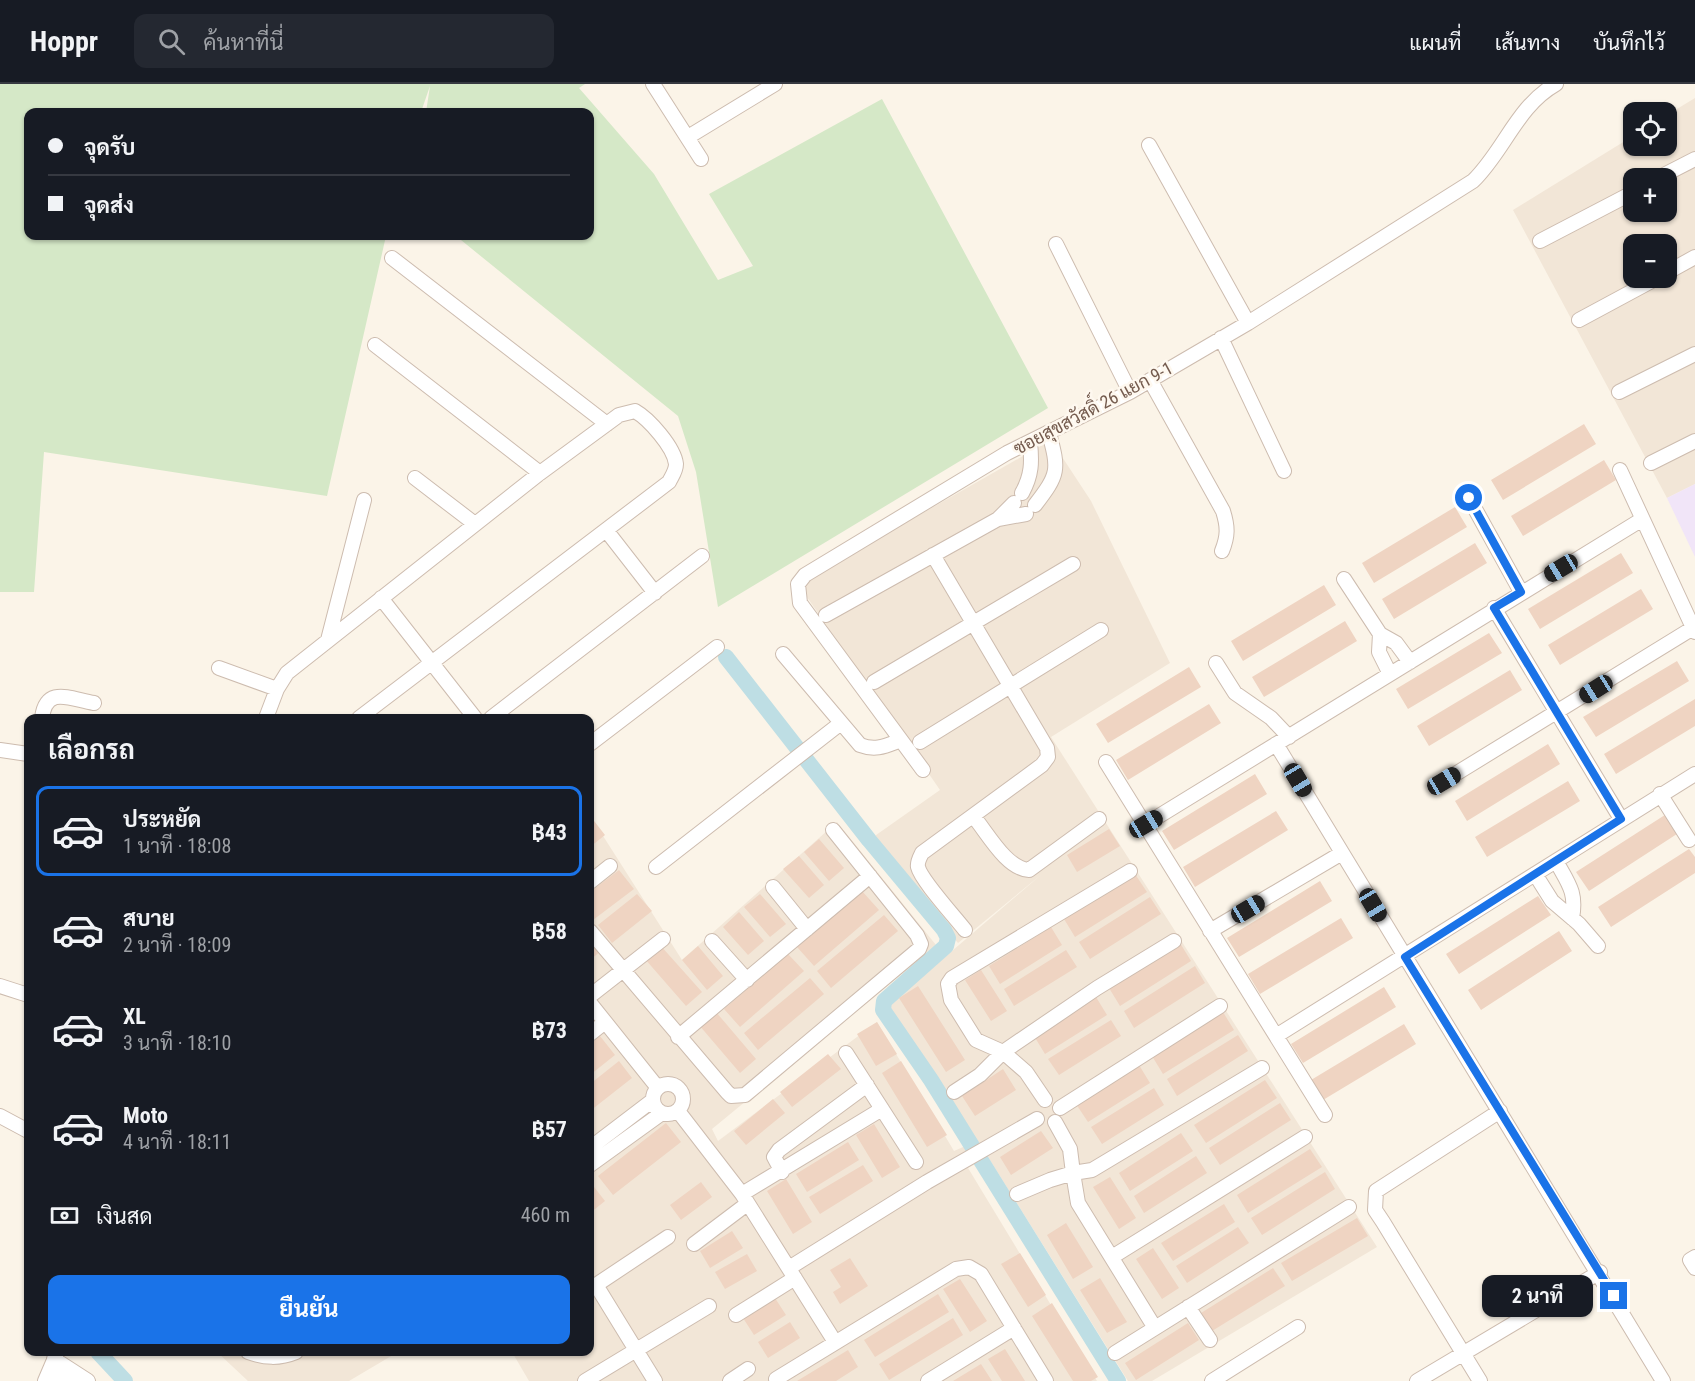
<!DOCTYPE html>
<html lang="th">
<meta charset="utf-8">
<style>
body{margin:0;font-family:"Roboto Condensed",Sarabun,sans-serif;background:#242831;color:#f1f3f6;height:100vh;display:flex;flex-direction:column;font-size:22px;white-space:nowrap}
*{box-sizing:border-box;margin:0}
p{font-size:20px;color:#9ea1a6}
.icon{flex:none;width:33px;height:33px;fill:none;stroke:currentColor;stroke-width:2;stroke-linecap:round;stroke-linejoin:round}
.map{position:relative;flex:1;overflow:hidden}
.sheet{position:absolute;left:24px;top:630px;width:570px;height:642px;display:flex;flex-direction:column;background:#171b24;border-radius:12px;box-shadow:0 2px 4px #0004}
.sheet>*{flex:none}
.top-card{position:absolute;left:24px;top:24px;width:570px;height:132px;border-radius:12px;box-shadow:0 2px 4px #0004;display:grid;align-content:center;height:132px;padding:0 24px;background:#171b24}
.buttons{position:absolute;left:1623px;top:18px;display:grid;gap:12px}
.buttons a{display:grid;place-items:center;width:54px;height:54px;border-radius:12px;background:#171b24;box-shadow:0 2px 4px #0004;font-size:30px}
.end{position:absolute;width:27px;height:27px;margin:-14px;border:8px solid #1a73e8;background:#fff;box-shadow:0 0 0 3px #fff}
.from{border-radius:50%}
.bubble{position:absolute;height:42px;border-radius:12px;background:#171b24;box-shadow:0 2px 4px #0004;font-size:20px;font-weight:700;line-height:42px;text-align:center}
.car{position:absolute;width:18px;height:36px;margin:-18px -9px;border-radius:8px;box-shadow:0 0 4px 2px #0007;background:linear-gradient(#222 24%,#8ab4d8 0 40%,#222 0 76%,#8ab4d8 0 86%,#222 0)}
.top-card b{display:flex;align-items:center;gap:21px;height:57px;font-size:22px}
.top-card b+b{border-top:2px solid #363941}
.top-card i{width:15px;height:15px;background:#f1f3f6}
ul{padding:0;list-style:none}
li{display:flex;align-items:center;gap:18px;height:90px;margin:0 12px 9px;padding:0 12px;border:3px solid transparent;border-radius:12px}
li div{flex:1}
li b{display:block;font-size:22px}
li em{font-style:normal;font-weight:700}
li.selected{border-color:#1a73e8}
li>.icon{width:54px;height:54px;stroke-width:1.5}
h2{padding:0 24px;font-size:27px;line-height:72px}
.pay{display:flex;align-items:center;gap:15px;height:66px;padding:0 24px;font-size:22px}
.pay p{margin-inline-start:auto}
.button{display:flex;gap:12px;margin-top:auto;padding:12px 24px}
.button a{flex:1;height:69px;border-radius:12px;background:#1a73e8;color:#fff;font-size:24px;font-weight:700;line-height:69px;text-align:center}
header{display:flex;align-items:center;gap:36px;box-sizing:border-box;height:84px;padding:0 30px;background:#171b24;border-bottom:2px solid #363941}
header strong{font-size:28px}
nav{display:flex;gap:33px;margin-inline-start:auto;font-size:21px}
.search{width:420px;height:54px;background:#242831;display:flex;align-items:center;gap:15px;box-sizing:border-box;padding:0 21px;border-radius:12px;color:#9ea1a6;font-size:22px}
.map>svg:first-child{display:block}
</style>
<header>
<strong>Hoppr</strong>
<div class="search"><svg class="icon" aria-label="search" viewBox="0 0 24 24"><circle cx="10" cy="10" r="6"/><path d="M15 15l6 6"/></svg>ค้นหาที่นี่</div>
<nav><a>แผนที่</a><a>เส้นทาง</a><a>บันทึกไว้</a></nav>
</header>
<div class="map">
<svg width="1695" height="1297" viewBox="0 0 1695 1297">
<rect width="100%" height="100%" fill="#fbf4e8"/>
<path fill="#f2e6d7" fill-rule="evenodd" d="M1695,14V400L1667,414L1513,126L1633,52L1634,62H1666L1667,31ZM1634,94H1666V128H1634ZM1634,160H1666V194H1634Z
M1051,356L1091,417L1170,579L1051,653L1377,1163L1152,1297H1128L988,1073L968,1084L1097,1297H529L512,1268H590L591,733L682,876L837,738L936,861L712,1045L718,1057L877,938L954,1067L970,1060L883,926L1042,790L958,859L869,756L940,706L798,500Z
M217,1268H398L349,1297H248Z"/>
<path fill="#f1e5f8" d="M1695,400V473L1667,414Z"/>
<path fill="#d5e8c7" d="M0,0H585L579,4L654,90L718,196L753,182L709,110L882,15L1048,324L718,523L696,388L678,332L456,152H590V28H426L430,2L421,28H28V152H386L327,412L44,368L34,508H0Z"/>
<g fill="none" stroke-linecap="round" stroke-linejoin="round">
<path stroke="#bedee4" stroke-width="16" d="M726,573L869,756L944,846L948,854L946,862L884,917L883,926L931,996L1118,1297
M98,1268L125,1297"/>
</g>
<path fill="#efd4c2" d="M1584,340L1596,360L1503,416L1491,396Z
M1604,376L1616,396L1523,452L1511,432Z
M1455,423L1467,443L1374,499L1362,479Z
M1475,459L1487,479L1394,535L1382,515Z
M1621,469L1633,489L1540,545L1528,525Z
M1324,501L1336,521L1243,577L1231,557Z
M1641,505L1653,525L1560,581L1548,561Z
M1345,537L1357,557L1264,613L1252,593Z
M1489,549L1502,569L1408,625L1396,605Z
M1677,577L1689,597L1596,653L1583,633Z
M1189,583L1201,603L1108,659L1096,640Z
M1510,586L1522,606L1429,662L1417,642Z
M1695,615V642L1616,690L1604,670Z
M1209,620L1221,639L1128,696L1116,676Z
M1548,660L1560,680L1467,737L1455,717Z
M1255,690L1267,710L1174,766L1162,747Z
M1568,697L1580,717L1487,773L1475,753Z
M1276,727L1288,746L1195,803L1183,783Z
M1668,729L1680,748L1589,807L1576,788Z
M591,733L605,751L590,763V735Z
M1109,745L1120,762L1077,788L1067,771Z
M819,755L844,784L829,797L804,768Z
M1689,765L1695,773V789L1611,843L1598,823Z
M799,772L824,801L809,814L783,785Z
M619,786L634,805L593,836L590,831V808Z
M1135,790L1147,808L1075,853L1064,835Z
M1320,797L1332,817L1239,873L1227,854Z
M862,807L879,826L814,882L797,863Z
M637,810L652,827L612,859L598,841Z
M760,810L786,840L770,853L744,823Z
M1538,812L1551,831L1459,890L1446,870Z
M1150,813L1161,830L1090,875L1079,858Z
M739,828L764,857L748,871L723,843Z
M884,831L898,847L831,904L817,887Z
M1341,834L1353,854L1260,910L1248,890Z
M1051,843L1062,861L1000,900L989,882Z
M1559,847L1572,867L1481,926L1468,906Z
M590,852L601,867L590,876Z
M1180,859L1191,877L1120,922L1109,904Z
M660,861L702,908L686,922L645,875Z
M698,862L723,892L707,906L682,876Z
M1066,866L1077,883L1014,922L1004,905Z
M788,870L804,887L740,943L724,925Z
M1195,882L1205,899L1134,944L1124,927Z
M981,886L1007,927L991,937L965,896Z
M810,894L824,910L758,966L744,949Z
M918,902L965,976L946,988L899,914Z
M1384,903L1396,923L1303,979L1291,960Z
M1096,913L1107,931L1045,970L1034,952Z
M716,928L756,975L740,989L699,941Z
M1223,928L1234,946L1163,990L1152,972Z
M1111,936L1121,952L1059,991L1048,975Z
M877,938L897,970L876,982L857,950Z
M1404,940L1416,960L1323,1016L1311,996Z
M1238,951L1248,967L1177,1012L1167,995Z
M600,952L615,971L590,991V960Z
M828,970L841,985L792,1023L780,1008Z
M619,977L632,994L590,1027V1000Z
M901,977L947,1051L927,1063L882,989Z
M1139,981L1150,999L1088,1038L1076,1020Z
M1003,985L1016,1006L975,1032L962,1012Z
M1265,996L1277,1014L1206,1059L1194,1041Z
M1154,1004L1164,1021L1102,1060L1091,1043Z
M773,1015L785,1029L746,1061L734,1047Z
M1280,1019L1291,1036L1220,1081L1209,1064Z
M666,1039L681,1058L613,1111L598,1092Z
M874,1040L900,1083L882,1094L856,1051Z
M1041,1047L1053,1064L1011,1091L1000,1073Z
M1181,1049L1193,1067L1130,1107L1119,1089Z
M848,1058L859,1076L807,1108L796,1090Z
M1310,1065L1322,1083L1248,1129L1237,1111Z
M1196,1072L1207,1089L1144,1129L1134,1112Z
M863,1081L873,1097L820,1130L809,1113Z
M1325,1088L1335,1105L1262,1151L1251,1134Z
M1110,1093L1136,1134L1119,1145L1093,1103Z
M786,1095L812,1138L793,1150L767,1107Z
M701,1098L712,1113L681,1136L670,1121Z
M591,1099L605,1117L590,1129V1100Z
M1224,1120L1235,1138L1173,1177L1161,1159Z
M1357,1134L1368,1152L1292,1197L1281,1179Z
M1066,1139L1093,1183L1073,1195L1047,1151Z
M1238,1143L1249,1159L1187,1199L1176,1182Z
M732,1147L743,1164L710,1184L700,1167Z
M1153,1164L1179,1204L1162,1215L1136,1175Z
M1020,1169L1046,1211L1028,1223L1001,1180Z
M747,1170L757,1187L725,1205L715,1188Z
M850,1174L868,1202L840,1220L833,1208L841,1203L830,1186Z
M1273,1184L1285,1202L1212,1247L1201,1229Z
M1100,1194L1127,1238L1107,1249L1080,1206Z
M960,1195L987,1237L970,1248L943,1205Z
M938,1210L949,1228L875,1273L864,1256Z
M775,1214L786,1231L754,1251L743,1234Z
M1052,1219L1098,1293L1091,1297H1073L1032,1232Z
M953,1234L963,1251L889,1296L879,1280Z
M790,1238L800,1254L768,1274L758,1258Z
M1188,1239L1199,1256L1136,1296L1125,1279Z
M1005,1265L1025,1297H1002L988,1275Z
M848,1266L858,1283L836,1297H797Z
M981,1280L992,1297H953Z"/>
<g fill="none" stroke-linecap="round" stroke-linejoin="round">
<defs>
<path id="minor" d="M653,0L701,75
M688,53L775,0
M1149,61L1248,239
M1658,94L1695,75
M1540,157L1634,108
M1056,160L1130,308
M392,174L607,340
M1666,189L1695,173
M1579,236L1657,194
M1221,254L1284,387
M375,261L540,389
M1150,296L1223,427C1228,443 1228,452 1222,467
M1619,308L1695,270
M1651,379L1695,357
M1620,386L1695,548
M415,394L475,440
M1022,409C1032,391 1032,378 1030,358
M1469,414L1521,508
M1035,421C1059,390 1059,386 1049,349
M998,435L1026,430
M606,446L655,509
M933,471L1047,664L1048,673L1042,681L922,769C920,773 917,778 918,783C921,796 955,833 965,846
M1344,495L1380,550L1396,559L1410,578
M381,514L475,634
M1494,524L1621,735
M826,531L998,435L1014,419
M1380,550L1379,568L1390,590
M328,556L364,416
M783,570L860,661C876,667 885,662 901,656
M1216,579L1235,609L1271,634L1289,653
M219,584L277,605
M874,598L1073,480
M42,634C46,601 70,615 94,619
M266,634L277,605L287,589L540,389L619,331L635,327C649,335 674,363 676,380C676,387 672,392 669,398L359,634
M491,634L702,472
M920,658L1101,546
M590,660L717,563
M1276,660L1663,1297
M0,666L28,670
M1106,678L1325,1031
M923,686L800,519L798,500L805,491L1007,369L1130,308L1248,239L1473,97C1504,67 1517,22 1556,0
M1444,697L1693,544
M1660,710L1689,756
M974,733C988,750 1007,785 1029,786L1099,735
M1146,740L1641,436
M1556,777C1568,799 1577,808 1572,834
M656,783L841,639
M1535,790L1552,817L1579,840L1598,862
M590,798L610,782
M773,803L807,845
M590,847L727,1008L731,1012L745,1011L919,865L921,860L917,851L833,746
M1210,847L1342,769
M712,857L747,896
M0,902L28,911
M590,912L663,855
M590,919L658,1004
M590,950L605,938
M1276,952L1695,690
M678,953L870,792
M846,969L916,1078
M653 1015a15 15 0 1 1 30 0a15 15 0 1 1-30 0Z
M954,1008L980,991L1003,968L976,956L951,916L948,900L952,894L1130,787
M1045,1016L1026,988L1003,968L1097,904L1174,857
M1060,1024L1220,922
M678,1027L742,1110L835,1258
M0,1032L28,1047
M1055,1038L1070,1065L1073,1089L1092,1086L1262,984
M590,1064L653,1016
M590,1081L662,1029
M782,1088L774,1073L779,1066L867,1001
M742,1110L882,1025
M1017,1110L1050,1096L1073,1089L1078,1119L1155,1244
M694,1160L747,1120
M1112,1173L1305,1053
M1695,1173L1690,1176L1695,1184
M789,1184L927,1098L1037,1035
M596,1201L655,1297
M590,1205L668,1153
M1188,1223L1210,1256
M736,1231L795,1194
M248,1268C265,1274 279,1275 296,1268
M1115,1269L1349,1123
M54,1275L88,1297
M49,1288L69,1297
M776,1295L956,1185L969,1183L981,1190L1046,1297
M45,1297L57,1269
M585,1297L709,1222
M730,1297L748,1285
M928,1297L1014,1244
M1212,1297L1298,1243
M1417,1297L1600,1188
M1480,1297L1383,1138L1375,1126L1376,1107L1500,1027"/>
</defs>
<use href="#minor" stroke="#cdbcaf" stroke-width="16"/>
<use href="#minor" stroke="#fff" stroke-width="14"/>
</g>
<g fill="none" stroke-linecap="round" stroke-linejoin="round">
<path stroke="#1a73e8" stroke-width="8" d="M1469,414L1521,508L1494,524L1621,735L1405,873L1614,1212"/>
</g>
<g text-anchor="middle" dominant-baseline="central" stroke-width="5" stroke-linejoin="round" paint-order="stroke">
<g font-size="18" fill="#745b4e" stroke="#fef8ef">
<text transform="translate(1093 324) rotate(-28)">ซอยสุขสวัสดิ์ 26 แยก 9-1</text>
</g>
</g>
</svg>
<div class="buttons">
<a><svg class="icon" aria-label="locate" viewBox="0 0 24 24"><circle cx="12" cy="12" r="6"/><path d="M12 2v4M12 18v4M2 12h4M18 12h4"/></svg></a>
<a>+</a>
<a>−</a>
</div>
<i class="end from" style="left:1469px;top:414px"></i>
<i class="end" style="left:1614px;top:1212px"></i>
<div class="bubble" style="left:1482px;top:1191px;width:111px">2 นาที</div>
<i class="car" style="left:1561px;top:484px;rotate:239deg"></i>
<i class="car" style="left:1596px;top:605px;rotate:238deg"></i>
<i class="car" style="left:1298px;top:696px;rotate:149deg"></i>
<i class="car" style="left:1444px;top:697px;rotate:59deg"></i>
<i class="car" style="left:1146px;top:740px;rotate:59deg"></i>
<i class="car" style="left:1373px;top:821px;rotate:149deg"></i>
<i class="car" style="left:1248px;top:825px;rotate:59deg"></i>
<div class="top-card">
<b><i class="from"></i>จุดรับ</b>
<b><i></i>จุดส่ง</b>
</div>
<section class="sheet">
<h2>เลือกรถ</h2>
<ul>
<li class="selected"><svg class="icon" aria-label="car" viewBox="0 0 24 24"><path d="M5 17H2v-5l4-1 3-4h7l3 4 3 1v5h-3M9 17h6M6 11h13"/><circle cx="7" cy="17" r="2"/><circle cx="17" cy="17" r="2"/></svg><div><b>ประหยัด</b><p>1 นาที · 18:08</p></div><em>฿43</em></li>
<li><svg class="icon" aria-label="car" viewBox="0 0 24 24"><path d="M5 17H2v-5l4-1 3-4h7l3 4 3 1v5h-3M9 17h6M6 11h13"/><circle cx="7" cy="17" r="2"/><circle cx="17" cy="17" r="2"/></svg><div><b>สบาย</b><p>2 นาที · 18:09</p></div><em>฿58</em></li>
<li><svg class="icon" aria-label="car" viewBox="0 0 24 24"><path d="M5 17H2v-5l4-1 3-4h7l3 4 3 1v5h-3M9 17h6M6 11h13"/><circle cx="7" cy="17" r="2"/><circle cx="17" cy="17" r="2"/></svg><div><b>XL</b><p>3 นาที · 18:10</p></div><em>฿73</em></li>
<li><svg class="icon" aria-label="car" viewBox="0 0 24 24"><path d="M5 17H2v-5l4-1 3-4h7l3 4 3 1v5h-3M9 17h6M6 11h13"/><circle cx="7" cy="17" r="2"/><circle cx="17" cy="17" r="2"/></svg><div><b>Moto</b><p>4 นาที · 18:11</p></div><em>฿57</em></li>
</ul>
<div class="pay"><svg class="icon" aria-label="cash" viewBox="0 0 24 24"><path d="M3 7h18v10H3z"/><circle cx="12" cy="12" r="2"/></svg>เงินสด<p>460 m</p></div>
<div class="button"><a>ยืนยัน</a></div>
</section>
</div>
